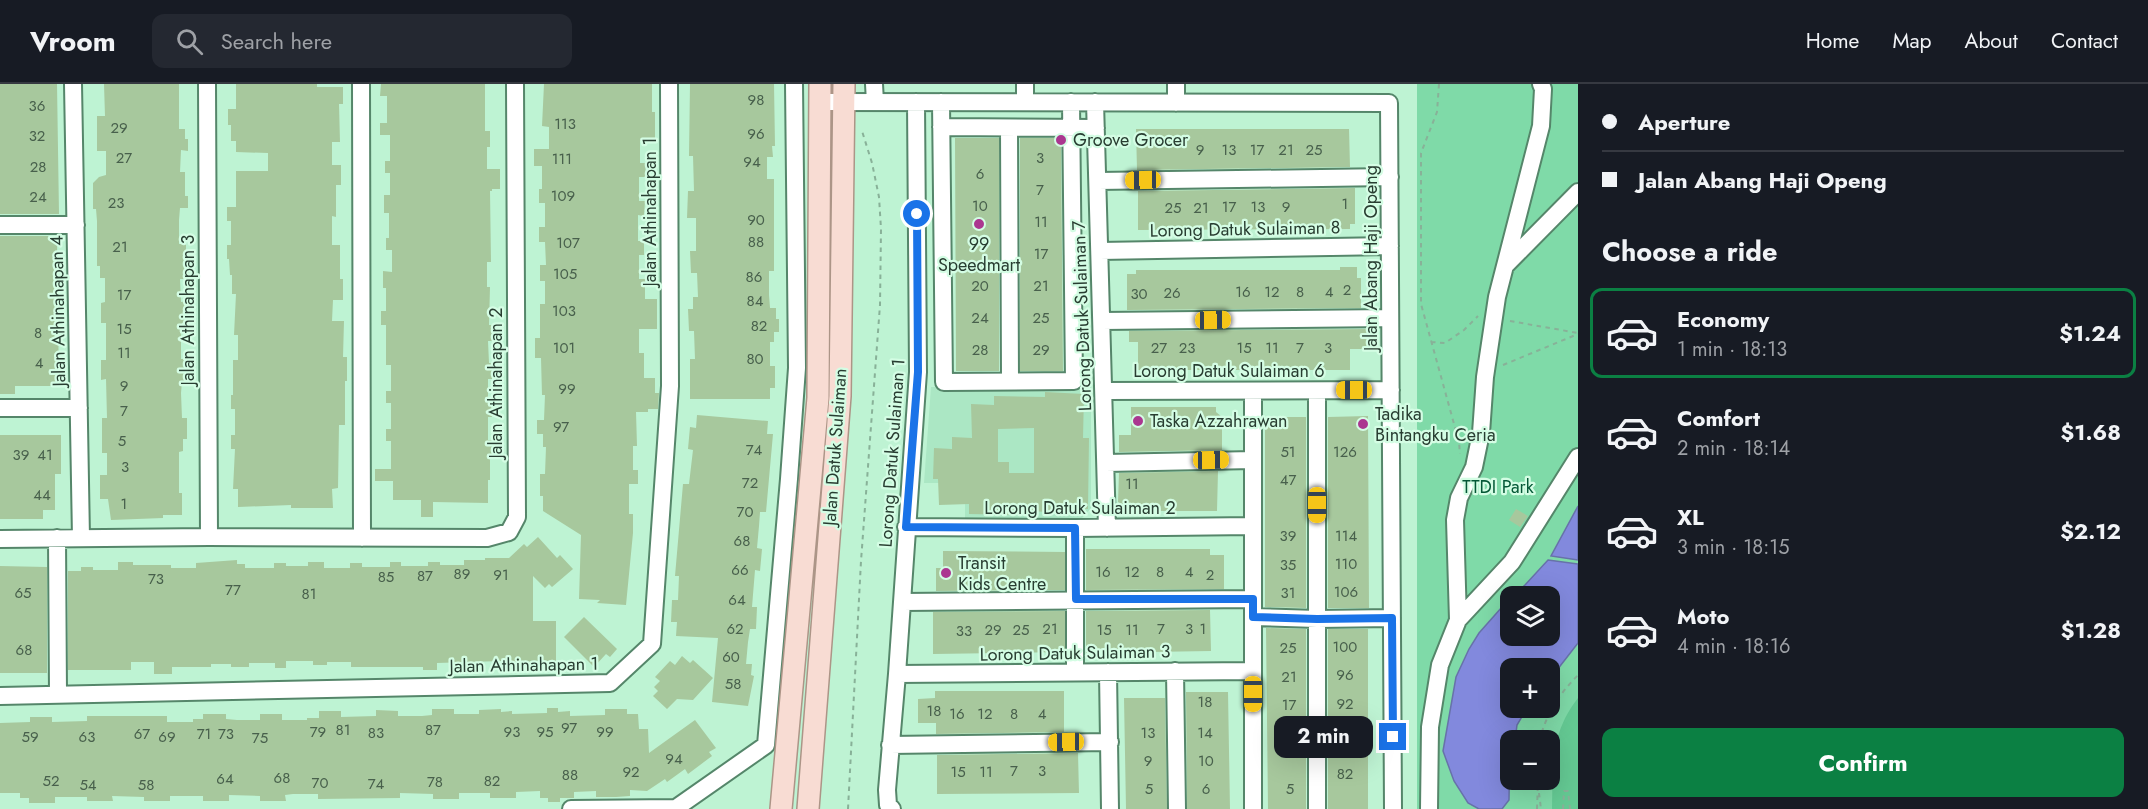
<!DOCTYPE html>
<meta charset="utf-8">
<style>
body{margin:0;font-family:Jost,sans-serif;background:#242831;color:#f1f3f6;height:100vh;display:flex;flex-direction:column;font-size:22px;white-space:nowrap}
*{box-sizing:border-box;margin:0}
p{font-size:20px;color:#9ea1a6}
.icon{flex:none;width:33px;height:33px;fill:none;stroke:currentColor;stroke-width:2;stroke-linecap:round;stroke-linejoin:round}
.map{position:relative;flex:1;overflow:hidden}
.sheet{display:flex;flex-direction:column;background:#171b24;width:570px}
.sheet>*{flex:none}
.hud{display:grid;align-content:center;height:132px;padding:0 24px;background:#171b24}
.buttons{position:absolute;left:1500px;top:502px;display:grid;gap:12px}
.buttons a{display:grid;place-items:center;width:60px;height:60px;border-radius:12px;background:#171b24;box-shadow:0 6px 24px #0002;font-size:30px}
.end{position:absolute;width:27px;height:27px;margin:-14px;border:8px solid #1a73e8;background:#fff;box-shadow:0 0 0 3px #fff}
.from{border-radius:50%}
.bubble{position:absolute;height:42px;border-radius:12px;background:#171b24;box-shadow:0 6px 24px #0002;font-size:20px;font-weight:700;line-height:42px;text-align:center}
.car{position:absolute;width:18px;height:36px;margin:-18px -9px;border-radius:8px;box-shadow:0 0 4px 2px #0007;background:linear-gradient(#f5c518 24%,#345 0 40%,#f5c518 0 76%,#345 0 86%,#f5c518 0)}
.hud b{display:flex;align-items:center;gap:21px;height:57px;font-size:22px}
.hud b+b{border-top:2px solid #363941}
.hud i{width:15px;height:15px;background:#f1f3f6}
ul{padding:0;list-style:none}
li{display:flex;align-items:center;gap:18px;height:90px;margin:0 12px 9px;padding:0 12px;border:3px solid transparent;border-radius:12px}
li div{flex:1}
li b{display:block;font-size:22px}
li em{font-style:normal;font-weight:700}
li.current{border-color:#0b8043}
li>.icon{width:54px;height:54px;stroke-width:1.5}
h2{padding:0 24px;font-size:27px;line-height:72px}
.button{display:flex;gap:12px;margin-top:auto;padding:12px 24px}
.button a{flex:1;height:69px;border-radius:12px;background:#0b8043;color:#fff;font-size:24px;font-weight:700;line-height:69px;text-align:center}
header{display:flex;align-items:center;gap:36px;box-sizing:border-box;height:84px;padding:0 30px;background:#171b24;border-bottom:2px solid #363941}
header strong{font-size:28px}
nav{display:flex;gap:33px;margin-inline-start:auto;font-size:21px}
.search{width:420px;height:54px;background:#242831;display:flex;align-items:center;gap:15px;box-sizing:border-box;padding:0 21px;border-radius:12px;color:#9ea1a6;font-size:22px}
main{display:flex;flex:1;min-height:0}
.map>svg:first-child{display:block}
</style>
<header>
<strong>Vroom</strong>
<div class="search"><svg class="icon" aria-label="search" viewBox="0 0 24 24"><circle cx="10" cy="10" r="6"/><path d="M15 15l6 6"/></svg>Search here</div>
<nav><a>Home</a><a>Map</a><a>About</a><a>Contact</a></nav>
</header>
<main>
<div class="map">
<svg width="1578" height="725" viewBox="0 0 1578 725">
<rect width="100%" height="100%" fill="#bef3d3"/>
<path fill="#abe7c4" d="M931,303H1091V424L1082,434H965V399H924Z"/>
<path fill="#7fdaa8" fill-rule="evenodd" d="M1417,0H1578V725H1417ZM1510,513H1550V552H1510ZM1510,585H1550V624H1510ZM1510,657H1550V696H1510Z"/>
<path fill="#64c993" d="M1578,614V725H1552C1553,682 1550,650 1578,614Z"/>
<path fill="#8289dd" stroke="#6772a9" stroke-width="1.5" d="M1578,422V476L1551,472Z
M1548,476L1578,480V559L1550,595V585H1510V624H1527L1517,641L1515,657H1510L1509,716L1502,725H1479L1468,719L1454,697L1443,667L1456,593L1469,565L1479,549L1510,514V552H1550V513H1511L1525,501Z"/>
<path fill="#a7c89d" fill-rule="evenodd" d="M0,0H57L59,130H0Z
M104,0H179V45H185V55H188V67L181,66L180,88H185V112H188V124H180L179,136V160H186V170H189V195H180L181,218L186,217V239H182L181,252V275H186V297H182L181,309L182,334H187V355H183V367L179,368V409H182V431H163V434L111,436L108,415H100V391H107V369H102V334H107L106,295L101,296V276H106V239H101V219L105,218V194H100V182H97V137L96,125H93V99L99,93L106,91V67H97V32H105Z
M236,0H317V3H343V20H339L340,58H332V81H341V101H336V133L332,132V161H340V195H343V216H333L332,237H344L343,273H347V297H345V341H339L338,404L332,405L333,424H291V421L238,423V405H233L235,365H231V351H235V325H231V311H233V276H238V251H234L236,210H232V191H230L229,175H227V161H231V137H227V123H236V87H268V69L236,68V57H231V41H228V25H236Z
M381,0H485V47H490V63H487V85H500V105H492V107H490L491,178H487V203H490L489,241H492V257H488L489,279H492V295H488V317H492V333H488V356H492V375H490V396H488V419L433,418V433H421V416H393V397H375V385H391V357H386V345H391V319H386V307H391V281H386V241H381V227H386V204H383V187L392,188V166H386V154H389V129H384V111H390V89H385V77H390V51H380V39H387V12H380Z
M544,0H652V28H655V57H640V79H646L645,93H639V117H645L644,132L638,131V157H644V171H639V195H645V215H657V245H639V269H644V294H655V309H659L658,325H648V328H636L637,362H633V386H638V400H629V430H633V449L626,521L597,519L600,516L579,515L581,451L543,427V412H540V390H545L546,363H543V350H537V336H544L545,311H542L541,274H535V254H540V220H545V197H540V181H546L545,158H539V143H545V119H539V105H542V82H534V65H549V43L542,42Z
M690,0H774L775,62H772L773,73H767V95H774V187H769V211L770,224H776V235H779V248H774V258H770V282H775V304H770V315H690V275H695L694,247H689L688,225H693V213H698L697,189H691L690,167H696V134H687L688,107H694L693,72H689Z
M1136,45H1349L1350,83L1137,86Z
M955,54H999V287H956Z
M1020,54H1061L1063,287H1020Z
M1355,104V140H1350V145L1138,146V107Z
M0,152H57L59,302H15V310H0Z
M1340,183H1357V194H1361V224L1127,226V190H1136V186H1340Z
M1371,245V265H1350V286H1138V258H1129V247Z
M1045,308L1084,310L1083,354H1089L1088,425L1052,424V428L1021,427V431L969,430V420L939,421L938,395H933L934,364L952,365V353L972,354L971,320L994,321V312L1045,313ZM1034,344V389H1009V378H998V345Z
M1131,323H1216V328L1222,333V366L1119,368V351H1131Z
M697,331L768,337L767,350H773L766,428H760L759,442L757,464L762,465L760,487L755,486L752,523H757L756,545H750L748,558L746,580H752L751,591L754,592L748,622L712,618L718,554L676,552L677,538H671L672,516H678L679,492H675L683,400H689L693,366L688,365L690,343L696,344Z
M1368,332L1369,524H1328V333Z
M1265,333H1306V524L1265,523Z
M0,351H61V390H55V426H43V435H0Z
M1218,387L1217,427H1128L1118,418L1119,389Z
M1516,425L1528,432L1520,443L1509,436Z
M538,453L557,474L560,471L573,485L552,503L549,500L545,504L533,492V537H556V577H537V581H501V577L437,579V586H423V583H351V578H327V581H313V577H286V584H275V579H249V583H231V580H211V583H172V590H154V578H131V586H68V487H81V483H93V486H118V478H133V481H171V484H196V479L237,476V480H245V484H274V479H286V482H308V478H324V484H350V479H362V483H390V478H401V482H428V478H440V481H464V476H485V474H509L524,460L527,463Z
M1086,465H1210V471H1224V505L1086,506Z
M943,467L1065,468V506L933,507H936V484H943Z
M0,482L47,483V589H0Z
M1210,526L1211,567L1086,569V527Z
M1065,527V568L933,570V528Z
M584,533L617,565L610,573L606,570L594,583L564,553Z
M1266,544L1306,545V725H1268Z
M1328,545H1368V725H1328Z
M682,572L690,579L693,576L713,594L693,616L677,615L667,625L653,612L658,607L654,603L660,597L655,593L670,577L675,581Z
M935,607H1064V648L936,650V639H918V615L935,614Z
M1186,608H1228L1230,725H1187Z
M1124,614H1165L1167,725H1126Z
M547,624H558V628L570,627V632L605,631V625H627V630H638L639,645H648L649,669L695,636L716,664L709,668L712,672L688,690L685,685L667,698L665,695L647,707L630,706V712L616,713H596V707L574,708V714H560V718H548V714H540V707L516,708V714H490V709H459V715H433V710L400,709V714L318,715V710H293L285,711L286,717H260V712L229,711V717H203V712H170V717H144V713L112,712L113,717H87V713H55V719H29V714H20V709H0V639L30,638V633H52V638L87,637V632H167V638H193V635H203V630H226V635L237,636H260V630H282V636H307V634H319V627H341V633L376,632V626L398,627V632H422L432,631V625H454V630H479V626L501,625V628L512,627V630L547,629Z
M1078,669L1079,709L937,710V671Z"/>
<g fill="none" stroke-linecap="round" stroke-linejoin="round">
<defs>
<path id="minor" d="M73,0L81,454
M207,0L209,453
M361,0L362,454
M874,0L875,18
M1025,0V18
M821,18L1389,19L1393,725
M941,18L944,298L1074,297L1071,18
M1095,18L1107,444
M1176,19V0
M941,43L1096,44
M1009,44L1010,296
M1098,97L1390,93
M0,141H76
M1100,167L1390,162
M1505,182L1578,108
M1102,237L1390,234
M1104,307L1391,306
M1253,307V725
M1317,307V725
M0,324H79
M1106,379L1253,376
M906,443L1075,444L1253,442
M1075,444V588
M57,454L58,610
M0,455L209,453L487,454L509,448L517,433L515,0
M902,518L1253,515
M1253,533L1317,535L1392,534
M1458,536L1455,436L1459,414L1474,383L1481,349L1485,293L1497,213L1541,42L1543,5L1541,0
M1175,587L1177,725
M1108,588L1110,725
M897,590L1253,587
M0,612L610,599L652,560L670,302L669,0
M890,661L1110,658
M571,725L676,724L766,661L789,395L797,284L794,0
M892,725L888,721L887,706L897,590L918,288L916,18
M1429,725L1430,643L1440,581L1458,536L1512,478L1578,373"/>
<path id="major" d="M781,725L818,314L820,0
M808,725L840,312L844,0"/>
</defs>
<use href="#minor" stroke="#55866a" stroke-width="20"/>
<use href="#major" stroke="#ac9587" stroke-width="24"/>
<path stroke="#88b198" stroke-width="2" stroke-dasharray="4.5 4.5" stroke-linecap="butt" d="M1439,0L1437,28L1421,69V220L1459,358L1460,370
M1510,237L1578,249
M1431,258L1445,259L1464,246L1478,232
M1503,281L1578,250
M1539,657C1548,627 1557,613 1578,591
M1539,709L1541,725
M848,725L861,477L880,221L881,145L879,113L872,79L862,47
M1537,725L1538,696
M1563,725L1564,707H1568L1570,725"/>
<use href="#minor" stroke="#fff" stroke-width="16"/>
<use href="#major" stroke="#f8dcd3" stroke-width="21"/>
</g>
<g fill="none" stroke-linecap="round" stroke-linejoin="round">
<path stroke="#1a73e8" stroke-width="8" d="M917,130L918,288L906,443L1075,444L1076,515H1253V533L1317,535L1392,534L1393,653"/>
</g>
<g fill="#ab3790" stroke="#d4fde4" stroke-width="2">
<circle cx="1061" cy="56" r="6"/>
<circle cx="979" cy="140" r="6"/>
<circle cx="1138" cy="337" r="6"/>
<circle cx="1363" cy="340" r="6"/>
<circle cx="946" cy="489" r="6"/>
</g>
<g text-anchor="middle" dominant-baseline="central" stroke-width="4.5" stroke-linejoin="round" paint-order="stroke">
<g font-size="15" fill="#48604c">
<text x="756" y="16">98</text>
<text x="37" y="22">36</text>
<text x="565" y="40">113</text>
<text x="119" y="44">29</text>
<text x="756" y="50">96</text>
<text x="37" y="52">32</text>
<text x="1200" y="66">9</text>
<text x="1229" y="66">13</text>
<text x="1257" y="66">17</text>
<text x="1286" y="66">21</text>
<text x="1314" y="66">25</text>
<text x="124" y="74">27</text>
<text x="1040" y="74">3</text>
<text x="562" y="75">111</text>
<text x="752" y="78">94</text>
<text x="38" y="83">28</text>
<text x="980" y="90">6</text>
<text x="1040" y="106">7</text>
<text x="563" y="112">109</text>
<text x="38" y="113">24</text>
<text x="116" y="119">23</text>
<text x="1345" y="120">1</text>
<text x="980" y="122">10</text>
<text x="1229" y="123">17</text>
<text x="1258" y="123">13</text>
<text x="1286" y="123">9</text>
<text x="1173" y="124">25</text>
<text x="1201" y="124">21</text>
<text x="756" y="136">90</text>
<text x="1041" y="138">11</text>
<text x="756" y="158">88</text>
<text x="568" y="159">107</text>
<text x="120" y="163">21</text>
<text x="1041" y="170">17</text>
<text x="565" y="190">105</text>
<text x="754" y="193">86</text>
<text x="980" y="202">20</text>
<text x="1041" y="202">21</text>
<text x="1347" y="206">2</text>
<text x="1243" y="208">16</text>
<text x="1272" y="208">12</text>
<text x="1300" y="208">8</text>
<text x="1329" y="208">4</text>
<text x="1172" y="209">26</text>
<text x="1139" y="210">30</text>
<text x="124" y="211">17</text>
<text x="755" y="217">84</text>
<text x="564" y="227">103</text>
<text x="980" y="234">24</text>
<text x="1041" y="234">25</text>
<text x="759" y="242">82</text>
<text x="124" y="245">15</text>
<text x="38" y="249">8</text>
<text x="564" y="264">101</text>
<text x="1159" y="264">27</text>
<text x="1187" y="264">23</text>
<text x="1244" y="264">15</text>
<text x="1272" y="264">11</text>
<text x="1300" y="264">7</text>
<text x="1328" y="264">3</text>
<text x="980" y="266">28</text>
<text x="1041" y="266">29</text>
<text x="124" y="269">11</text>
<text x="755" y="275">80</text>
<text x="39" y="279">4</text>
<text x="124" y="302">9</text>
<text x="567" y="305">99</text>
<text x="124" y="327">7</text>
<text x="561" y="343">97</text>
<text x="122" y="357">5</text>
<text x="754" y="366">74</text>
<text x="1288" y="368">51</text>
<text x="1345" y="368">126</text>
<text x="21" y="371">39</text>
<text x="45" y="371">41</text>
<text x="125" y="383">3</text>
<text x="1288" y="396">47</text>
<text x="750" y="399">72</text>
<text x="1132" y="400">11</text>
<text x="42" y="411">44</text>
<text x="124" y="420">1</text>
<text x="745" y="428">70</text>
<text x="1288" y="452">39</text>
<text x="1346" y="452">114</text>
<text x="742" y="457">68</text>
<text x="1346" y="480">110</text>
<text x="1288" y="481">35</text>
<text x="740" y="486">66</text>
<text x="1103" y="488">16</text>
<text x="1132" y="488">12</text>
<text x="1160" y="488">8</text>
<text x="1189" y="488">4</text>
<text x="462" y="490">89</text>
<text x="501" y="491">91</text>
<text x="1210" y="491">2</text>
<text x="425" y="492">87</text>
<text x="386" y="493">85</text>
<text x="156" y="495">73</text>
<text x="233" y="506">77</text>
<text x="1346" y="508">106</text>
<text x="23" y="509">65</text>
<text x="1288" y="509">31</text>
<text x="309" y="510">81</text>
<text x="737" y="516">64</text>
<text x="735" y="545">62</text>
<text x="1050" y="545">21</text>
<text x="1161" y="545">7</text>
<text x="1189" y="545">3</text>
<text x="1203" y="545">1</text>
<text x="993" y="546">29</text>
<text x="1021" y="546">25</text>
<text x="1104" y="546">15</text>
<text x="1132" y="546">11</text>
<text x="964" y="547">33</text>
<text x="1345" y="563">100</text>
<text x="1288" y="564">25</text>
<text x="24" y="566">68</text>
<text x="731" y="573">60</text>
<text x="1345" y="591">96</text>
<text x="1289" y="593">21</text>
<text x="733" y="600">58</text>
<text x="1205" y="618">18</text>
<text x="1345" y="620">92</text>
<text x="1289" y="621">17</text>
<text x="934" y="627">18</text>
<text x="957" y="630">16</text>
<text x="985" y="630">12</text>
<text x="1014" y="630">8</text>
<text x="1042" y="630">4</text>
<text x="569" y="644">97</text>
<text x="343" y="646">81</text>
<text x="433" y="646">87</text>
<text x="318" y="648">79</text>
<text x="512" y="648">93</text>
<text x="545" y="648">95</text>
<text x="605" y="648">99</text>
<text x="376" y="649">83</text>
<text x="1148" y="649">13</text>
<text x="1205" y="649">14</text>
<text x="142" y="650">67</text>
<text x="204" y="650">71</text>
<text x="226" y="650">73</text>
<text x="30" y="653">59</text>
<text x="87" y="653">63</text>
<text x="167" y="653">69</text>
<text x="260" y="654">75</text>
<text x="674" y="675">94</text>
<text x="1148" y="677">9</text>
<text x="1206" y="677">10</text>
<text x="1014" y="687">7</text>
<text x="1042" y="687">3</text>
<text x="631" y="688">92</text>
<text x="958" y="688">15</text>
<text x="986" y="688">11</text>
<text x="1345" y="690">82</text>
<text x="570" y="691">88</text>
<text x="282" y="694">68</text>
<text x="225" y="695">64</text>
<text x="51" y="697">52</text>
<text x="492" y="697">82</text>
<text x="435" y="698">78</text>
<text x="320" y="699">70</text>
<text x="376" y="700">74</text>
<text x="88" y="701">54</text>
<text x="146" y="701">58</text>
<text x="1149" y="705">5</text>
<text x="1206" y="705">6</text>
<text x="1290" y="705">5</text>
</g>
<g font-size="18" fill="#283d31" stroke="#d4fde4" text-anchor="start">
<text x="1073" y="56">Groove Grocer</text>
<text x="979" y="160" text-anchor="middle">99<tspan x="979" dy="21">Speedmart</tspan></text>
<text x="1375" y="330">Tadika<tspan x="1375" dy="21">Bintangku Ceria</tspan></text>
<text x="1150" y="337">Taska Azzahrawan</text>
<text x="958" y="479">Transit<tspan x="958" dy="21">Kids Centre</tspan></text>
</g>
<g font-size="18" fill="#283d31" stroke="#d4fde4">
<text transform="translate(650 128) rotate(-90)">Jalan Athinahapan 1</text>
<text transform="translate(1245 145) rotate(-1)">Lorong Datuk Sulaiman 8</text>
<text transform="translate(1371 174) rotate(-90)">Jalan Abang Haji Openg</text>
<text transform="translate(188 226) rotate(-90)">Jalan Athinahapan 3</text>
<text transform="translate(58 227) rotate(-91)">Jalan Athinahapan 4</text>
<text transform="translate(1082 232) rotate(-92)">Lorong Datuk Sulaiman 7</text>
<text x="1229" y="287">Lorong Datuk Sulaiman 6</text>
<text transform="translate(496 299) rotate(-90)">Jalan Athinahapan 2</text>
<text transform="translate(835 363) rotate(-86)">Jalan Datuk Sulaiman</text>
<text transform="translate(892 369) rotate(-86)">Lorong Datuk Sulaiman 1</text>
<text x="1080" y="424">Lorong Datuk Sulaiman 2</text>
<text transform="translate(1075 569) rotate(-1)">Lorong Datuk Sulaiman 3</text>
<text transform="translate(524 581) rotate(-1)">Jalan Athinahapan 1</text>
</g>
<g font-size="18" fill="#045836" stroke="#d4fde4">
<text x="1498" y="403">TTDI Park</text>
</g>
</g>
</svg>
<div class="buttons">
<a><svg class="icon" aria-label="layers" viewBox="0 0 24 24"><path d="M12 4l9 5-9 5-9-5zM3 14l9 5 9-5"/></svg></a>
<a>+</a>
<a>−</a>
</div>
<i class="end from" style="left:917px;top:130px"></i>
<i class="end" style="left:1393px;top:653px"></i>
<div class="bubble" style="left:1274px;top:632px;width:99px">2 min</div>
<i class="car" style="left:1143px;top:96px;rotate:269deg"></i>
<i class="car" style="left:1213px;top:236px;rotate:89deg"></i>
<i class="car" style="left:1354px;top:306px;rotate:270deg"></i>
<i class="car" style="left:1211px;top:376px;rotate:89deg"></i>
<i class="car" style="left:1317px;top:421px;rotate:180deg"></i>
<i class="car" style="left:1253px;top:610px;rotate:180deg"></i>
<i class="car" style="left:1066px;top:658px;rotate:269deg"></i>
</div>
<section class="sheet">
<div class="hud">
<b><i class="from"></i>Aperture</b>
<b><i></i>Jalan Abang Haji Openg</b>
</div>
<h2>Choose a ride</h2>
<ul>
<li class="current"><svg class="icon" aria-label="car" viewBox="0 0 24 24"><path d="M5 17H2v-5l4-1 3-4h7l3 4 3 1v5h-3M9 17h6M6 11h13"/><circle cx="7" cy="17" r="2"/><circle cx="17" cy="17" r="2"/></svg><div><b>Economy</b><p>1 min · 18:13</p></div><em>$1.24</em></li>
<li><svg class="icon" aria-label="car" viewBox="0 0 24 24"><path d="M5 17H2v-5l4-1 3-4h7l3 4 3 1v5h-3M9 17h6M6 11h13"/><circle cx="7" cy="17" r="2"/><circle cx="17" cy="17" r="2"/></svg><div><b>Comfort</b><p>2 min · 18:14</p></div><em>$1.68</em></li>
<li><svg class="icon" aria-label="car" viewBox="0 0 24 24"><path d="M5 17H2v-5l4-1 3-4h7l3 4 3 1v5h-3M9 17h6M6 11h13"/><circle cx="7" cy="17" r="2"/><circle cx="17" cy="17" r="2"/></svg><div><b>XL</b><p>3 min · 18:15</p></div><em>$2.12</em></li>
<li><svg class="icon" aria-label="car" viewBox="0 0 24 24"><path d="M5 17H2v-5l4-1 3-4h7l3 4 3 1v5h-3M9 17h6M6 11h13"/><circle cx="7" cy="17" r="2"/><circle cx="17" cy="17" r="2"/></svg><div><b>Moto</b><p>4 min · 18:16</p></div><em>$1.28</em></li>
</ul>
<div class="button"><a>Confirm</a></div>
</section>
</main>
